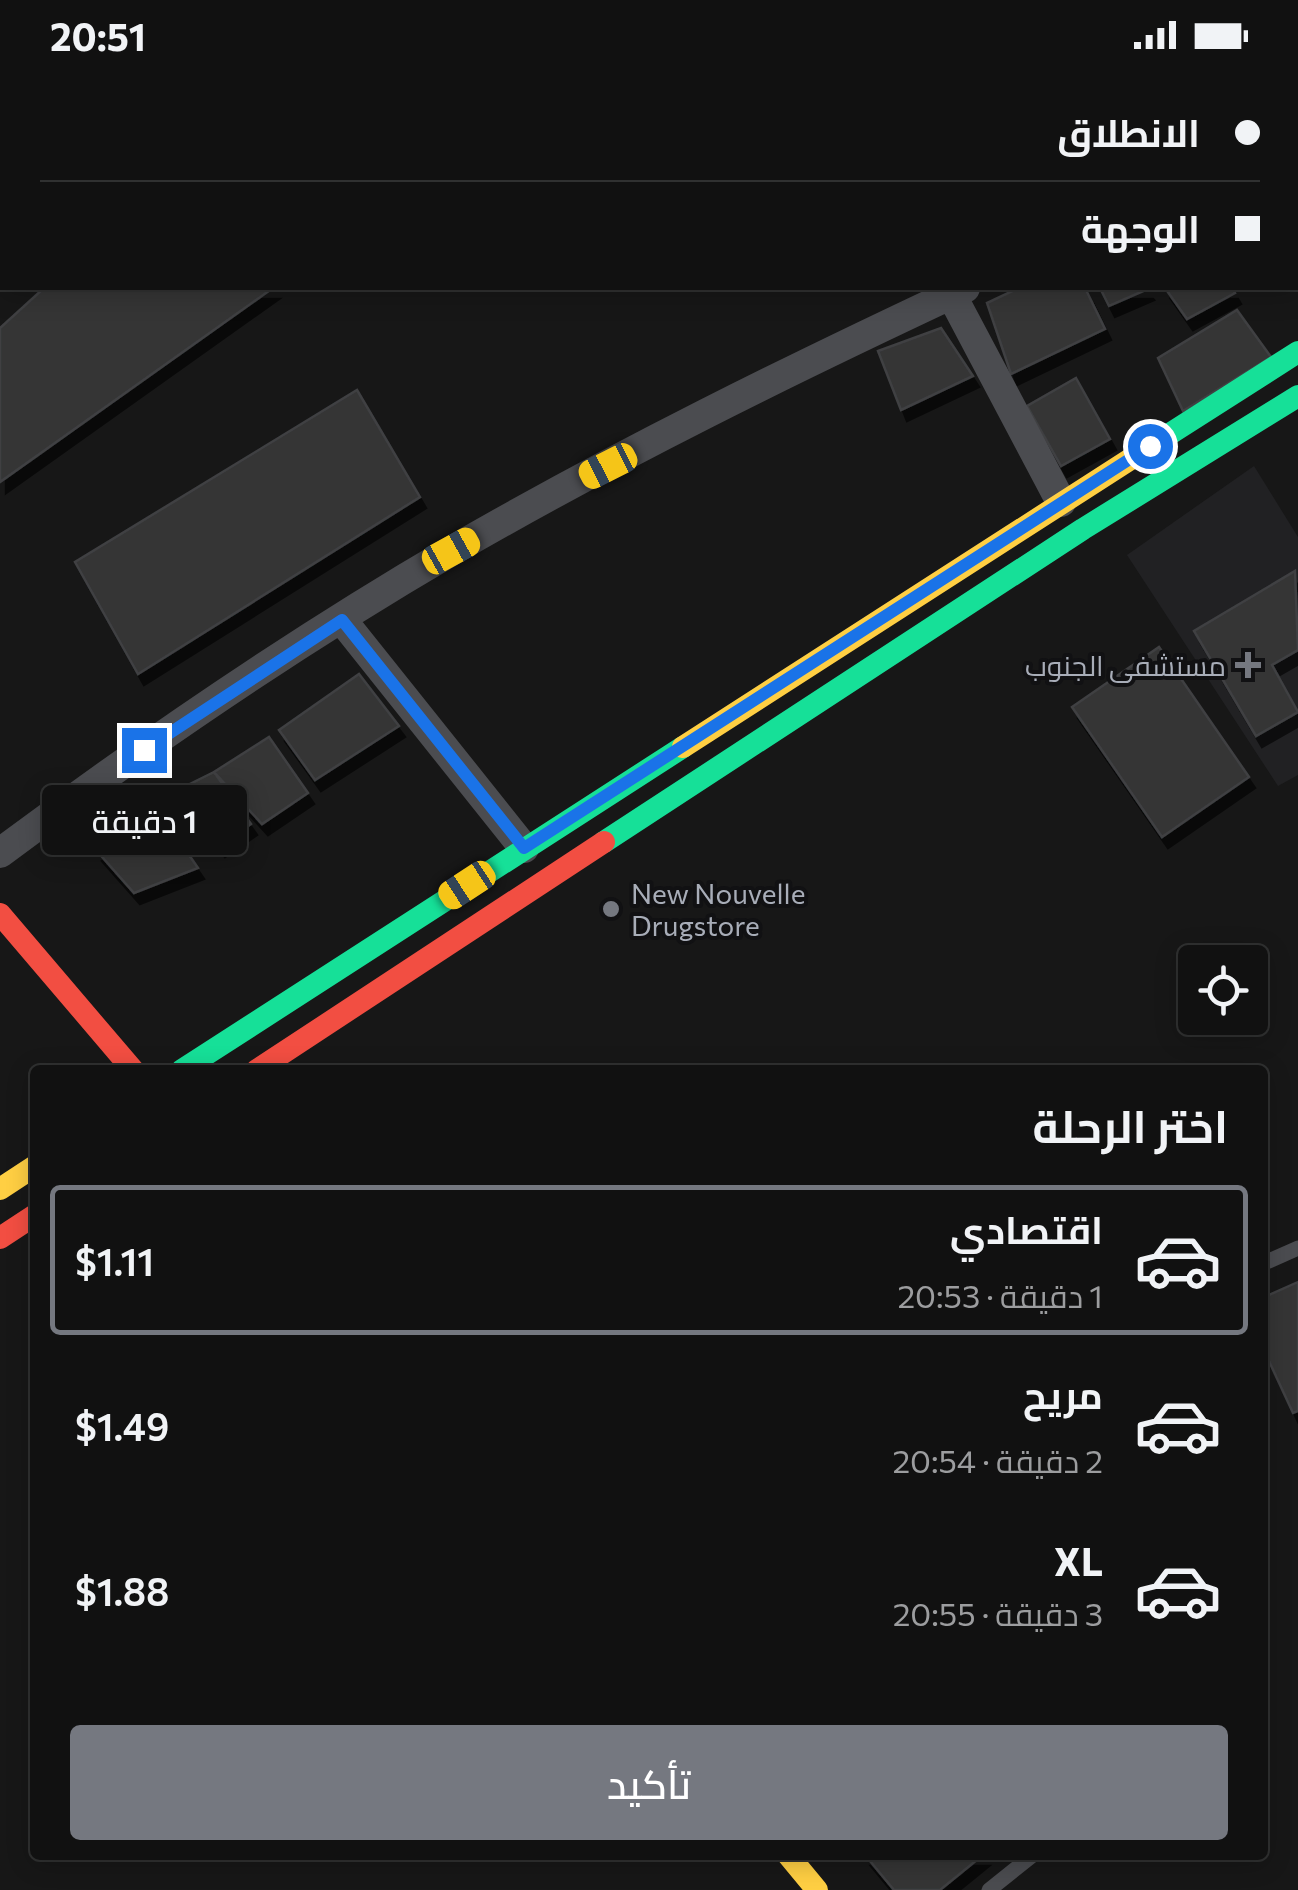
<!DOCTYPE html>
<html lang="ar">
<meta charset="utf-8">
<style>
body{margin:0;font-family:Commissioner,Cairo,sans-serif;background:#1e1f1f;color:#f1f3f6;direction:rtl;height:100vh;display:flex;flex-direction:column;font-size:38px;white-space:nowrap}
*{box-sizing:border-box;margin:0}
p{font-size:32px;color:#9c9d9f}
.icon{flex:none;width:55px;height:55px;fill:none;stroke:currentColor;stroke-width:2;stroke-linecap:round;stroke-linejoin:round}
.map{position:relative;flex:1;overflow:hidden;direction:ltr}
.drawer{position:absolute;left:30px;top:995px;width:1238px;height:795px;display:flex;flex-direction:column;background:#111;border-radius:10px;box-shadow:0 5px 25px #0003,0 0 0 2px #303131;direction:rtl}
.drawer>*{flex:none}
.top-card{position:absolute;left:0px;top:0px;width:1300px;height:220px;box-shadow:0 5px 25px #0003,0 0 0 2px #303131;direction:rtl;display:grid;align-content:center;height:220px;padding:0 40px;background:#111}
.buttons{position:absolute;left:1178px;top:875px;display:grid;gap:20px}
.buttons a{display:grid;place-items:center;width:90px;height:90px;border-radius:10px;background:#111;box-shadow:0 5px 25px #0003,0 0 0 2px #303131;font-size:50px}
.end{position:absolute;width:45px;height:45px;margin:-22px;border:12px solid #1a73e8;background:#fff;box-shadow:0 0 0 5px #fff}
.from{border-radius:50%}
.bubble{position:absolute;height:70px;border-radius:10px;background:#111;box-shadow:0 5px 25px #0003,0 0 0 2px #303131;font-size:32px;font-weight:600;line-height:70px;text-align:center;direction:rtl}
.car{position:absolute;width:30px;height:60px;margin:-30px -15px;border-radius:12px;box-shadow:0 0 8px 2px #0007;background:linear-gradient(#f5c518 24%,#345 0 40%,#f5c518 0 76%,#345 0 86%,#f5c518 0)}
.top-card b{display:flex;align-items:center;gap:35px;height:95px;font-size:38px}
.top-card b+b{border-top:2px solid #303131}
.top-card i{width:25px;height:25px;background:#f1f3f6}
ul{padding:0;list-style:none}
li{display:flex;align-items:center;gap:30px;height:150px;margin:0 20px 15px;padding:0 20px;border:5px solid transparent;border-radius:10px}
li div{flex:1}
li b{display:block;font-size:38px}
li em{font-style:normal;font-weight:600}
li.on{border-color:#757880}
li>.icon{width:90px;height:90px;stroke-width:1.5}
h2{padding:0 40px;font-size:45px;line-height:120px}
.action{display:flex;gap:20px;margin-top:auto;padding:20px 40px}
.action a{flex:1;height:115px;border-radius:10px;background:#757880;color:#fff;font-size:40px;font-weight:600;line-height:115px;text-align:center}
.status{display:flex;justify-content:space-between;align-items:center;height:70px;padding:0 50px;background:#111;direction:ltr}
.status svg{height:28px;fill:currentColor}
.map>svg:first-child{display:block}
</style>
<div class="status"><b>20:51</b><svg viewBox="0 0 49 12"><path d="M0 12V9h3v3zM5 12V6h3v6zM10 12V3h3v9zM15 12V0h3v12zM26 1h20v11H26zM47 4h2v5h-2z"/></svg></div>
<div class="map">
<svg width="1298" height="1820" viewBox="0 0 1298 1820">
<defs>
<filter id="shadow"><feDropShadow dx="6" dy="11" stdDeviation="0" flood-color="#0009"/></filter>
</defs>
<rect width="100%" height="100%" fill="#171717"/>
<path fill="#212123" d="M1254,396L1298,467V705L1278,716L1127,485Z"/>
<path fill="#353536" stroke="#3f4043" stroke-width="2.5" filter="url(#shadow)" d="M42,0H155L157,2H39Z
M2,36V191L0,194V38Z
M44,218H273L0,412V258Z
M1019,218H1085L1105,259L1011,304L987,233Z
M1100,218H1147L1148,219L1109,236Z
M1165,218H1232L1235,223L1187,249Z
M1237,240L1271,287L1183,341L1158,288Z
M941,258L973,306L901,340L878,281Z
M1076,308L1110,369L1061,396L1027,336Z
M357,320L420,427L138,604L75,492Z
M1295,501L1298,580L1272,595L1298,642L1256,666L1194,561Z
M1159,577L1249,707L1162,767L1072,637Z
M359,604L399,656L315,710L279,660Z
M269,667L308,723L262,754L214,702Z
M214,702L251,754L219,776L176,721Z
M160,743L198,798L134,823L96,780Z
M1298,1212V1341L1293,1343L1262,1276V1228Z
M865,1785H983L940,1820H894Z"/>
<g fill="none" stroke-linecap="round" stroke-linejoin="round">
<path stroke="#4b4c50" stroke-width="15" d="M1262,1194L1298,1178
M989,1820L1033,1785"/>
<path stroke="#4b4c50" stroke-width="30" d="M951,224L1061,432
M342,550L524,778
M0,783C145,675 297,571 453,480C619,384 792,299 965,218"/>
<path stroke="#16e098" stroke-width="22" d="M1143,381L1298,282
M604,772L1083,459L1298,326
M182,1000L683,677"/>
<path stroke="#ffcf43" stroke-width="22" d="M683,677L1143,381
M0,1119L35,1096
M788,1785L817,1820"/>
<path stroke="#f24e42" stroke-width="22" d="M0,844L133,1000
M257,1000L604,772
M0,1168L35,1145"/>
</g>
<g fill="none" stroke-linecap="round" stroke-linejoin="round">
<path stroke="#1a73e8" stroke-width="12" d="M144,680L342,550L524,778L1150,376"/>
</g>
<g fill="#757880" stroke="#111113" stroke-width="4">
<path d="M1243 580h10v10h10v10h-10v10h-10v-10h-10v-10h10z"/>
<circle cx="611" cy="839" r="10"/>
</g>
<g text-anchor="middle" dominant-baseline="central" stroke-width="8" stroke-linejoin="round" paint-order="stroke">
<g font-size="28" fill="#a8adb8" stroke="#111113" text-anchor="end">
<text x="1226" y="595">مستشفى الجنوب</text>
<text x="631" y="823" text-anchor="start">New Nouvelle<tspan x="631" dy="32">Drugstore</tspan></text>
</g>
</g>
</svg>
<div class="buttons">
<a><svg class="icon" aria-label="locate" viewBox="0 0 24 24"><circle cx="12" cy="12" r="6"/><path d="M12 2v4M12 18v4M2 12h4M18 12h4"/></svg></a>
</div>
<i class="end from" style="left:1150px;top:376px"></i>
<i class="end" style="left:144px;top:680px"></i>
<div class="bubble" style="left:42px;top:715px;width:205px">1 دقيقة</div>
<i class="car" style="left:608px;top:396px;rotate:243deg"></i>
<i class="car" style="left:451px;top:481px;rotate:61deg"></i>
<i class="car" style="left:467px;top:815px;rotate:237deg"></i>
<div class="top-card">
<b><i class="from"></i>الانطلاق</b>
<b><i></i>الوجهة</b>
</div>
<section class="drawer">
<h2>اختر الرحلة</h2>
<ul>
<li class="on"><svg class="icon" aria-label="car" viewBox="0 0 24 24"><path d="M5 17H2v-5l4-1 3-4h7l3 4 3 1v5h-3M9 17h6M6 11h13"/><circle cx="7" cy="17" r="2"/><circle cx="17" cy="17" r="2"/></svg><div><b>اقتصادي</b><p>1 دقيقة · 20:53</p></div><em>$1.11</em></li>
<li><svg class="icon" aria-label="car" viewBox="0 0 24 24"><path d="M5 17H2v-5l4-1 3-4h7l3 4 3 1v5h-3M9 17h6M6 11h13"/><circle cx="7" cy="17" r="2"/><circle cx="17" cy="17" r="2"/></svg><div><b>مريح</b><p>2 دقيقة · 20:54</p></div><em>$1.49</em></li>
<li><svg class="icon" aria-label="car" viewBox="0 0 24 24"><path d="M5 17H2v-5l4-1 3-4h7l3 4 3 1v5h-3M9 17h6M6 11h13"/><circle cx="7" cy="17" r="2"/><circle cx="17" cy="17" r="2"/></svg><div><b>XL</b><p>3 دقيقة · 20:55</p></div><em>$1.88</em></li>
</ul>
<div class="action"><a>تأكيد</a></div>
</section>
</div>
